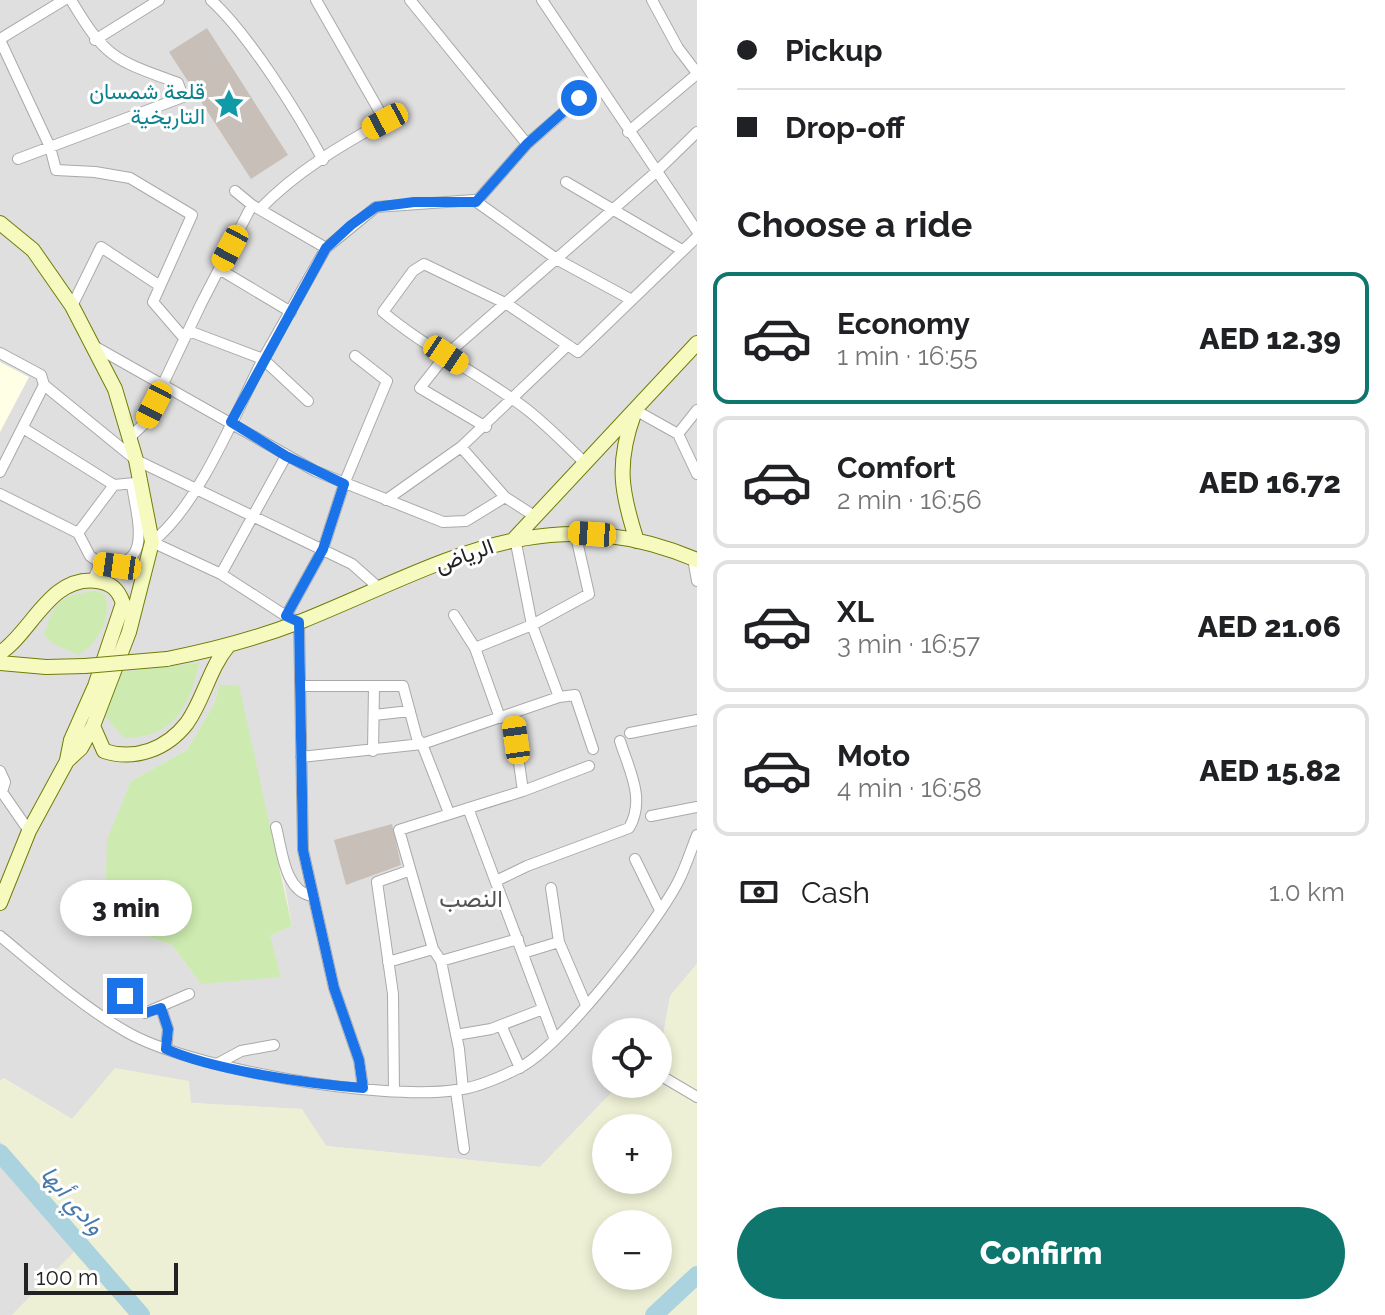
<!DOCTYPE html>
<meta charset="utf-8">
<style>
body{margin:0;font-family:Raleway,Vazirmatn,sans-serif;background:#f6f6f6;color:#202124;height:100vh;display:flex;flex-direction:column;font-size:30px;white-space:nowrap}
*{box-sizing:border-box;margin:0}
p{font-size:26px;color:#757577}
.icon{flex:none;width:44px;height:44px;fill:none;stroke:currentColor;stroke-width:2;stroke-linecap:round;stroke-linejoin:round}
.map{position:relative;flex:1;overflow:hidden}
.side{display:flex;flex-direction:column;background:#fff;width:688px}
.side>*{flex:none}
.guide{display:grid;align-content:center;height:176px;padding:0 40px;background:#fff}
.tools{position:absolute;left:592px;top:1018px;display:grid;gap:16px}
.tools a{display:grid;place-items:center;width:80px;height:80px;border-radius:50%;background:#fff;box-shadow:0 4px 12px #0003;font-size:40px}
.scale{position:absolute;left:24px;bottom:20px;width:154px;box-sizing:border-box;padding-left:8px;border:4px solid #222;border-top:0;font-size:22px;line-height:28px;white-space:nowrap;color:#222;-webkit-text-stroke:6px #fff;paint-order:stroke}
.end{position:absolute;width:36px;height:36px;margin:-18px;border:10px solid #1a73e8;background:#fff;box-shadow:0 0 0 4px #fff}
.from{border-radius:50%}
.bubble{position:absolute;height:56px;border-radius:28px;background:#fff;box-shadow:0 4px 12px #0003;font-size:26px;font-weight:800;line-height:56px;text-align:center}
.car{position:absolute;width:24px;height:48px;margin:-24px -12px;border-radius:10px;box-shadow:0 0 6px 2px #0007;background:linear-gradient(#f5c518 24%,#345 0 40%,#f5c518 0 76%,#345 0 86%,#f5c518 0)}
.guide b{display:flex;align-items:center;gap:28px;height:76px;font-size:30px}
.guide b+b{border-top:2px solid #e0e0e0}
.guide i{width:20px;height:20px;background:#202124}
ul{padding:0;list-style:none}
li{display:flex;align-items:center;gap:24px;height:132px;margin:0 16px 12px;padding:0 24px;border:4px solid #e0e0e0;border-radius:16px}
li div{flex:1}
li b{display:block;font-size:30px}
li em{font-style:normal;font-weight:800}
li.current{border-color:#0f766e}
li>.icon{width:72px;height:72px;stroke-width:1.5}
h2{padding:0 40px;font-size:36px;line-height:96px}
.pay{display:flex;align-items:center;gap:20px;height:88px;padding:0 40px;font-size:30px}
.pay p{margin-inline-start:auto}
.button{display:flex;gap:16px;margin-top:auto;padding:16px 40px}
.button a{flex:1;height:92px;border-radius:48px;background:#0f766e;color:#fff;font-size:32px;font-weight:800;line-height:92px;text-align:center}
main{display:flex;flex:1;min-height:0}
.map>svg:first-child{display:block}
</style>
<main>
<div class="map">
<svg width="697" height="1315" viewBox="0 0 697 1315">
<rect width="100%" height="100%" fill="#f2efe9"/>
<path fill="#e0dfdf" fill-rule="evenodd" d="M0,0H697V964L670,996L658,1065V1032H606V1084H624L614,1090L540,1167L326,1146L301,1109L191,1103L72,1119L4,1078L0,1081ZM219,685L284,881L292,926L270,936L201,984L172,945L106,922L131,781L187,750L215,702Z
M0,1141L87,1239L12,1315H0Z"/>
<path fill="#ffffe5" d="M0,362L29,377L0,432Z"/>
<path fill="#eef0d5" fill-rule="evenodd" d="M697,964V1315H12L87,1239L0,1141V1081L3,1078L72,1119L115,1068L189,1081L191,1103L302,1109L326,1146L540,1167L614,1090L624,1084H658V1066L670,996ZM606,1128H658V1180H606ZM606,1224H658V1276H606Z"/>
<path fill="#cdebb0" d="M95,591L105,594C112,618 99,642 79,655L52,643L44,635C54,602 61,595 95,591Z
M199,663C189,707 174,738 124,738L105,716L122,672Z
M219,685H239L292,926L270,936L281,977L201,984L172,945L105,922L107,840L131,781L187,750L215,702Z"/>
<g fill="none" stroke-linecap="round" stroke-linejoin="round">
<path stroke="#aad3df" stroke-width="18" d="M0,1153L141,1315
M654,1315L697,1275"/>
</g>
<path fill="#c7bfb8" d="M207,28L288,155L251,179L169,52Z
M392,824L401,865L346,885L334,840Z"/>
<g fill="none" stroke-linecap="round" stroke-linejoin="round">
<defs>
<path id="street" d="M211,0C249,35 298,113 323,160
M410,0L527,144
M542,0L697,231
M652,0L678,48L697,73
M0,39L64,0
M0,40L50,147L56,170L95,172L130,178L192,215L153,302L184,338
M95,40L159,0
M628,132L697,74
M18,159L183,97L178,83C115,60 106,59 71,0
M566,182L682,250
M235,191L252,205L326,248
M476,202L527,144L596,84
M261,208C296,172 341,145 385,121L316,0
M219,269L291,312
M72,306L101,247L160,286
M189,331L263,359C236,412 198,507 152,542L221,574L286,616L299,622L303,850L334,988L359,1060L363,1088
M94,346L315,471L443,522L466,521L505,497
M0,353L41,375L44,385L0,472
M44,385L136,460L352,564L379,588
M308,401L263,359L326,248L376,207L474,200L558,260L630,299
M635,410L678,434L697,474
M486,427L420,388L446,355L656,172L697,132
M23,428L114,485
M678,434L697,410
M129,438L144,424L201,304L252,205
M461,447L505,497L536,517
M584,462C565,444 546,424 525,408C479,373 427,349 383,312L413,271L424,264L507,304L578,352L697,237
M0,494L78,533L90,556L100,563L93,580
M386,500L461,447L568,345
M78,533L114,485L135,483
M515,538L532,625L559,697L575,695L593,749
M693,558L697,581
M100,563C155,571 137,519 132,485
M221,574L286,456
M454,615L475,648L500,718
M286,616L323,549L344,484L387,381L355,356
M475,648L532,625L589,594L575,532
M301,686H403L417,738L422,744L559,697
M512,714L523,791
M374,715L410,711
M630,733L697,720
M373,751L374,686
M301,757L422,744L449,813
M0,771L5,782L2,792L29,831
M468,808L555,1040
M651,816L697,807
M276,827C282,849 284,891 312,896
M635,859L660,910
M496,881L527,866L629,828C646,799 629,770 620,741
M551,888L559,942L586,1005
M0,936C40,969 80,1005 125,1031C189,1069 382,1101 456,1090C476,1088 501,1077 519,1068C561,1047 657,924 679,880C686,866 691,850 697,835
M523,953L559,942
M441,961L518,939
M388,962L433,949
M125,996L145,1013L189,994
M161,1008L168,1029L166,1049
M501,1025L520,1068
M456,1035L491,1029L543,1009
M217,1064L241,1051L274,1045
M658,1074L697,1097
M463,1089L459,1049L441,961L433,949L399,830L523,791L589,766
M394,1091L393,994L377,882L408,871
M456,1091L464,1149"/>
<path id="secondary" d="M0,223L33,250L72,306L115,389L136,460L152,542L129,632L93,726L81,748L67,761L29,831L0,903
M634,414C616,464 621,492 637,541
M515,538L697,343
M0,653C32,632 50,575 97,581C111,583 118,589 123,603L95,686L71,740L67,760
M167,659C213,650 258,638 302,621C441,565 543,495 697,560
M0,663L46,667L85,666
M93,726L104,751C135,761 167,749 187,723C204,699 209,669 228,646"/>
</defs>
<use href="#street" stroke="#a9a9a9" stroke-width="12"/>
<use href="#secondary" stroke="#707d05" stroke-width="16"/>
<use href="#street" stroke="#fff" stroke-width="10"/>
<use href="#secondary" stroke="#f7fabf" stroke-width="14"/>
<defs>
<path id="secondary-bridge" d="M85,666L167,659"/>
</defs>
<use href="#secondary-bridge" stroke="#707d05" stroke-width="16" stroke-linecap="butt"/>
<use href="#secondary-bridge" stroke="#f7fabf" stroke-width="14"/>
</g>
<g fill="none" stroke-linecap="round" stroke-linejoin="round">
<path stroke="#1a73e8" stroke-width="10" d="M125,996L145,1013L161,1008L168,1029L166,1049C213,1070 309,1084 363,1088L359,1060L334,988L303,850L299,622L286,616L323,549L344,484L286,456L231,422L326,248L351,225L376,207L414,202H476L527,144L579,98"/>
</g>
<defs>
<symbol id="sight-bare" viewBox="-9 -9 18 18"><path d="M0-6L1.8-2.2L6-1.7L2.9 1.2L3.7 5.4L0 3.3L-3.7 5.4L-2.9 1.2L-6-1.7L-1.8-2.2Z" fill="#0f9aa8" stroke="#fff" stroke-width="2.5" paint-order="stroke"/></symbol>
</defs>
<g fill-rule="evenodd">
<use href="#sight-bare" x="207" y="82" width="44" height="44"/>
</g>
<g text-anchor="middle" dominant-baseline="central" stroke-width="6" stroke-linejoin="round" paint-order="stroke">
<g font-size="22" fill="#0d838f" stroke="#fff" text-anchor="end">
<text x="205" y="91">قلعة شمسان<tspan x="205" dy="25">التاريخية</tspan></text>
</g>
<g font-size="22" fill="#222" stroke="#fff">
<text transform="translate(464 555) rotate(-20)">الرياض</text>
</g>
<g font-size="24" fill="#555" stroke="#fff">
<text x="471" y="898">النصب</text>
</g>
<g font-size="24" font-style="italic" fill="#4a7aab" stroke="#fff">
<text transform="translate(73 1200) rotate(49)">وادي أبها</text>
</g>
</g>
</svg>
<div class="tools">
<a><svg class="icon" aria-label="locate" viewBox="0 0 24 24"><circle cx="12" cy="12" r="6"/><path d="M12 2v4M12 18v4M2 12h4M18 12h4"/></svg></a>
<a>+</a>
<a>−</a>
</div>
<div class="scale">100 m</div>
<i class="end from" style="left:579px;top:98px"></i>
<i class="end" style="left:125px;top:996px"></i>
<div class="bubble" style="left:60px;top:880px;width:132px">3 min</div>
<i class="car" style="left:385px;top:121px;rotate:242deg"></i>
<i class="car" style="left:230px;top:248px;rotate:208deg"></i>
<i class="car" style="left:446px;top:355px;rotate:124deg"></i>
<i class="car" style="left:154px;top:405px;rotate:207deg"></i>
<i class="car" style="left:592px;top:534px;rotate:274deg"></i>
<i class="car" style="left:117px;top:566px;rotate:278deg"></i>
<i class="car" style="left:516px;top:740px;rotate:352deg"></i>
</div>
<section class="side">
<div class="guide">
<b><i class="from"></i>Pickup</b>
<b><i></i>Drop-off</b>
</div>
<h2>Choose a ride</h2>
<ul>
<li class="current"><svg class="icon" aria-label="car" viewBox="0 0 24 24"><path d="M5 17H2v-5l4-1 3-4h7l3 4 3 1v5h-3M9 17h6M6 11h13"/><circle cx="7" cy="17" r="2"/><circle cx="17" cy="17" r="2"/></svg><div><b>Economy</b><p>1 min · 16:55</p></div><em>AED 12.39</em></li>
<li><svg class="icon" aria-label="car" viewBox="0 0 24 24"><path d="M5 17H2v-5l4-1 3-4h7l3 4 3 1v5h-3M9 17h6M6 11h13"/><circle cx="7" cy="17" r="2"/><circle cx="17" cy="17" r="2"/></svg><div><b>Comfort</b><p>2 min · 16:56</p></div><em>AED 16.72</em></li>
<li><svg class="icon" aria-label="car" viewBox="0 0 24 24"><path d="M5 17H2v-5l4-1 3-4h7l3 4 3 1v5h-3M9 17h6M6 11h13"/><circle cx="7" cy="17" r="2"/><circle cx="17" cy="17" r="2"/></svg><div><b>XL</b><p>3 min · 16:57</p></div><em>AED 21.06</em></li>
<li><svg class="icon" aria-label="car" viewBox="0 0 24 24"><path d="M5 17H2v-5l4-1 3-4h7l3 4 3 1v5h-3M9 17h6M6 11h13"/><circle cx="7" cy="17" r="2"/><circle cx="17" cy="17" r="2"/></svg><div><b>Moto</b><p>4 min · 16:58</p></div><em>AED 15.82</em></li>
</ul>
<div class="pay"><svg class="icon" aria-label="cash" viewBox="0 0 24 24"><path d="M3 7h18v10H3z"/><circle cx="12" cy="12" r="2"/></svg>Cash<p>1.0 km</p></div>
<div class="button"><a>Confirm</a></div>
</section>
</main>
